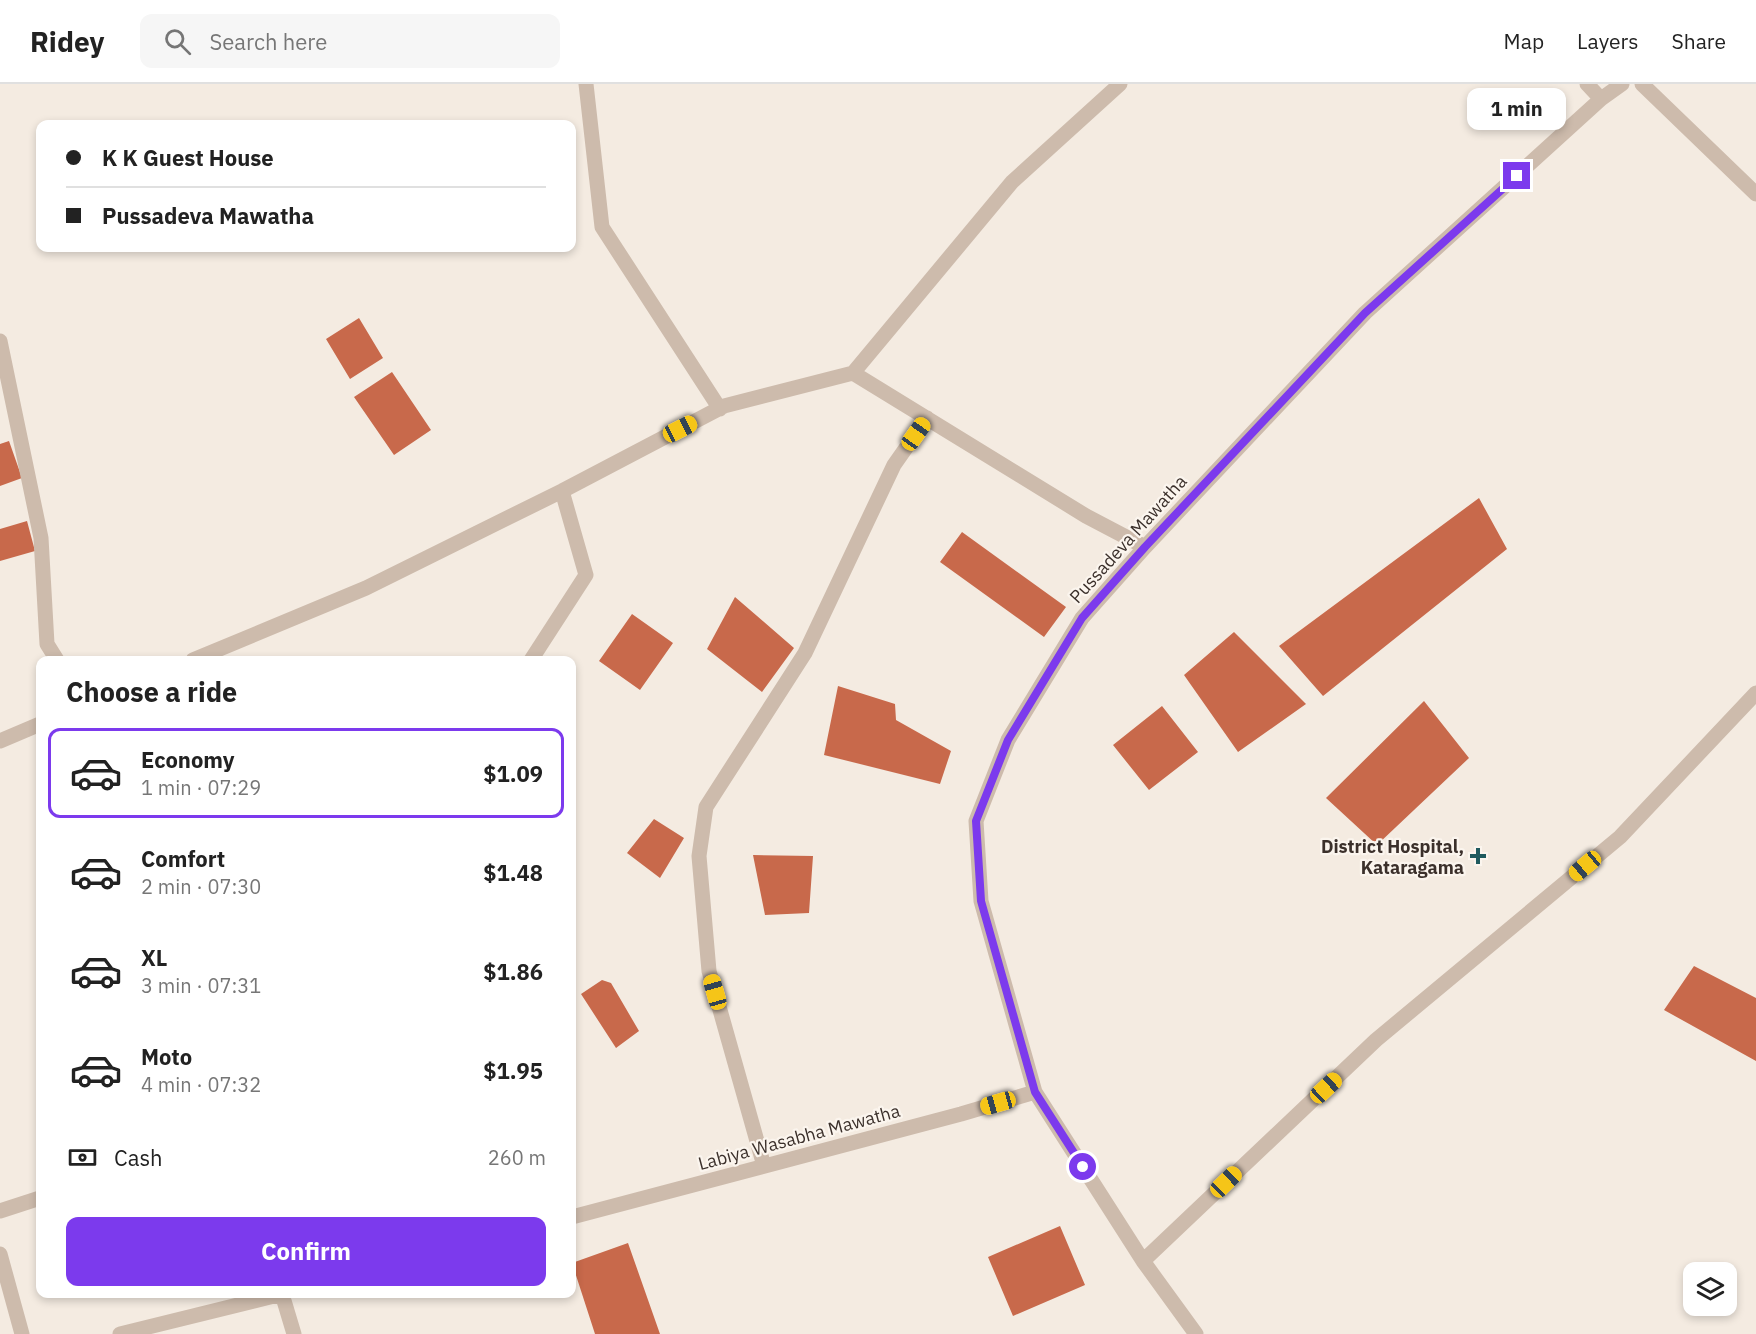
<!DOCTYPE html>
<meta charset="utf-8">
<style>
body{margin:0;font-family:"IBM Plex Sans",sans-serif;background:#f6f6f6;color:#222;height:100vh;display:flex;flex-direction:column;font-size:22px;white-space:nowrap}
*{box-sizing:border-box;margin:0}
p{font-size:20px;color:#767676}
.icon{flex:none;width:33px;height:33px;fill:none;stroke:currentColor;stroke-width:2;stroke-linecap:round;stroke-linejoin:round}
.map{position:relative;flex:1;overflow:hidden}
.drawer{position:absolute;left:36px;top:572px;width:540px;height:642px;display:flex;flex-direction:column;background:#fff;border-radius:12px;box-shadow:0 3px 9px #0003}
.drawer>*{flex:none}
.top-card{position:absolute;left:36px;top:36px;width:540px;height:132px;border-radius:12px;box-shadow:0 3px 9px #0003;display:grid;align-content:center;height:132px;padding:0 30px;background:#fff}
.buttons{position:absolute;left:1683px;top:1178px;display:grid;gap:12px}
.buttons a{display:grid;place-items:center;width:54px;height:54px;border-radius:12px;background:#fff;box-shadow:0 3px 9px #0003;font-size:30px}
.end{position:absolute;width:27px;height:27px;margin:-14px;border:8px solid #7c3aed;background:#fff;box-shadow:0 0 0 3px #fff}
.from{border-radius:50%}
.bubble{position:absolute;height:42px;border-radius:12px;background:#fff;box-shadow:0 3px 9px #0003;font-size:20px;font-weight:700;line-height:42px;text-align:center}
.car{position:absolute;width:18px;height:36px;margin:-18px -9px;border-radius:8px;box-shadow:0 0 4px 2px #0007;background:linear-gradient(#f5c518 24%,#345 0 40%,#f5c518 0 76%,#345 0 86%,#f5c518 0)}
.top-card b{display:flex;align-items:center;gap:21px;height:57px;font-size:22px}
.top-card b+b{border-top:2px solid #e0e0e0}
.top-card i{width:15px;height:15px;background:#222}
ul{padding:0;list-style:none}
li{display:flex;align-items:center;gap:18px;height:90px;margin:0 12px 9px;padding:0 18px;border:3px solid transparent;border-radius:12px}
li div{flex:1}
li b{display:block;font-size:22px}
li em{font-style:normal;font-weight:700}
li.on{border-color:#7c3aed}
li>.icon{width:54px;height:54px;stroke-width:1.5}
h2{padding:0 30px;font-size:27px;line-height:72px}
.pay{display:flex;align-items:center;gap:15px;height:66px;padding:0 30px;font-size:22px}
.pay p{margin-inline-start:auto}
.primary-button{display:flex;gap:12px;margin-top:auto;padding:12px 30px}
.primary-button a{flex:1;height:69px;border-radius:12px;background:#7c3aed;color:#fff;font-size:24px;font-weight:700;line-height:69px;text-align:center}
header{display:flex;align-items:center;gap:36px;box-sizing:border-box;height:84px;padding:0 30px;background:#fff;border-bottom:2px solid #e0e0e0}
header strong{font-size:28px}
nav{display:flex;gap:33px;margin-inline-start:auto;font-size:21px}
.search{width:420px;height:54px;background:#f6f6f6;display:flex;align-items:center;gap:15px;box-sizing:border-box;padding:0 21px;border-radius:12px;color:#767676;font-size:22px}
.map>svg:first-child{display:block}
</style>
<header>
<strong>Ridey</strong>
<div class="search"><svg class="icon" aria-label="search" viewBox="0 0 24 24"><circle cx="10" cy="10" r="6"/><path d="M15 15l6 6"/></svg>Search here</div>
<nav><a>Map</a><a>Layers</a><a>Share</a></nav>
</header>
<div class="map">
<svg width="1756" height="1250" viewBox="0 0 1756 1250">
<rect width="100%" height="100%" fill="#f4ebe1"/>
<path fill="#c8694b" d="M359,234L383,274L350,295L326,255Z
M392,288L431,346L394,371L354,313Z
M9,357L22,394L0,402V360Z
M1479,414L1507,465L1323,612L1279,562Z
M27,437L35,467L0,477V445Z
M962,448L1066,523L1044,553L940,478Z
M735,513L794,564L762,608L707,565Z
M632,530L673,559L640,606L599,577Z
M1234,548L1306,620L1238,668L1184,591Z
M838,602L895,620L896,636L951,667L940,700L824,671Z
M1424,617L1469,674L1377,761L1326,714Z
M1162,622L1198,668L1149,706L1113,661Z
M654,735L684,754L660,794L627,769Z
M753,771L813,772L809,829L765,831Z
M1694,882L1756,914V977L1664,926Z
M602,896L611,899L639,947L616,964L581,910Z
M1060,1142L1085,1201L1013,1232L988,1173Z
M628,1159L660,1250H595L572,1179Z"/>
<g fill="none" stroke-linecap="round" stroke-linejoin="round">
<path stroke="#cdbbac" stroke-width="15" d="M586,0L602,143L720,325
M1587,0L1601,15
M1642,0L1756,110
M0,257L41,454L47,560L57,576
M853,289L1086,432L1145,463
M193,576L366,504L562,407L724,322L853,289L1012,98L1120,0
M531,576L586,491L562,407
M0,657L40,640
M764,1082L709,887L699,772L706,723L805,569L894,381L927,334
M0,1127L40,1114
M572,1133L961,1030L1035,1008
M0,1170L22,1250
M1143,1177L1376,956L1620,753L1756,609
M282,1210L294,1250
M120,1250L286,1209
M1196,1250L1143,1177L1035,1008L981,817L976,737L1008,656L1082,534L1145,463L1365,229L1601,15L1622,0"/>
</g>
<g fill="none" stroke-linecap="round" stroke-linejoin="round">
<path stroke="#7c3aed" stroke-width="8" d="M1083,1083L1035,1008L981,817L976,737L1008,656L1082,534L1145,463L1365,229L1517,92"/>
</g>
<path fill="#1f5a5e" stroke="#fbf5ee" stroke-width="2" d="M1475 763h6v6h6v6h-6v6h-6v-6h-6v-6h6z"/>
<g text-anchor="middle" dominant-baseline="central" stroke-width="4.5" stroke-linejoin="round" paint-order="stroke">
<g font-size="18" fill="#3b302b" stroke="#fbf5ee">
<text transform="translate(1128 455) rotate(-48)">Pussadeva Mawatha</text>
<text transform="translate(799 1053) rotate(-15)">Labiya Wasabha Mawatha</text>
</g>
<g font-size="18" font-weight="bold" fill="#3b302b" stroke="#fbf5ee" text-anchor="end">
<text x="1464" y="762">District Hospital,<tspan x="1464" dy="21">Kataragama</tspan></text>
</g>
</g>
</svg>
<div class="buttons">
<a><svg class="icon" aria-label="layers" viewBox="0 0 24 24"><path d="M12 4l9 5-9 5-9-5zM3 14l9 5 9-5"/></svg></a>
</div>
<i class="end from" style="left:1083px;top:1083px"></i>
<i class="end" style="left:1517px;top:92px"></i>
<div class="bubble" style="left:1467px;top:4px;width:99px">1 min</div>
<i class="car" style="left:680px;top:345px;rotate:63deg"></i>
<i class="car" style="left:916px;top:350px;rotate:35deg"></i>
<i class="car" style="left:1585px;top:782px;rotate:230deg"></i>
<i class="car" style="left:715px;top:908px;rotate:344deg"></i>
<i class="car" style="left:1326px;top:1004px;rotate:47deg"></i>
<i class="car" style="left:998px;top:1019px;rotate:254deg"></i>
<i class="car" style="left:1226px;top:1098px;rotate:46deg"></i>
<div class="top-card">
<b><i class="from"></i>K K Guest House</b>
<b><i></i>Pussadeva Mawatha</b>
</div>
<section class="drawer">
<h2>Choose a ride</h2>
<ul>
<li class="on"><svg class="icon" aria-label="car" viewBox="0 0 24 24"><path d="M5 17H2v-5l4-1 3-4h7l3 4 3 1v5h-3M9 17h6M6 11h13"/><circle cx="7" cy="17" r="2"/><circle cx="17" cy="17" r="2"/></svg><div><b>Economy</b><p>1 min · 07:29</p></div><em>$1.09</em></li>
<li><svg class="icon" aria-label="car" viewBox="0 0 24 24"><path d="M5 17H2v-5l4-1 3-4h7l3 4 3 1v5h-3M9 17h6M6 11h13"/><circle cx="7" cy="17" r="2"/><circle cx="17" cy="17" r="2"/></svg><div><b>Comfort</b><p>2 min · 07:30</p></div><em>$1.48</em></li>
<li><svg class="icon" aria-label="car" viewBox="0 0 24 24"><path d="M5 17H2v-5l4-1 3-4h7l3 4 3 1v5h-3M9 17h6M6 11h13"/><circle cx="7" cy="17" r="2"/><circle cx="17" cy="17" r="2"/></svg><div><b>XL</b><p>3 min · 07:31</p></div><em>$1.86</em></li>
<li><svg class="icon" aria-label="car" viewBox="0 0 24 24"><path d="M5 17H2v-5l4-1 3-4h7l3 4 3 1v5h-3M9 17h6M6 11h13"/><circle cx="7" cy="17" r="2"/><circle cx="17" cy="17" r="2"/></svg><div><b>Moto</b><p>4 min · 07:32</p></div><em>$1.95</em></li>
</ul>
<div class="pay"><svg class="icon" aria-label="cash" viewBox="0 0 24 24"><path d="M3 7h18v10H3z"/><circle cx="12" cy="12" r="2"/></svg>Cash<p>260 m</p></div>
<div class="primary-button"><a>Confirm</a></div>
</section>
</div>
